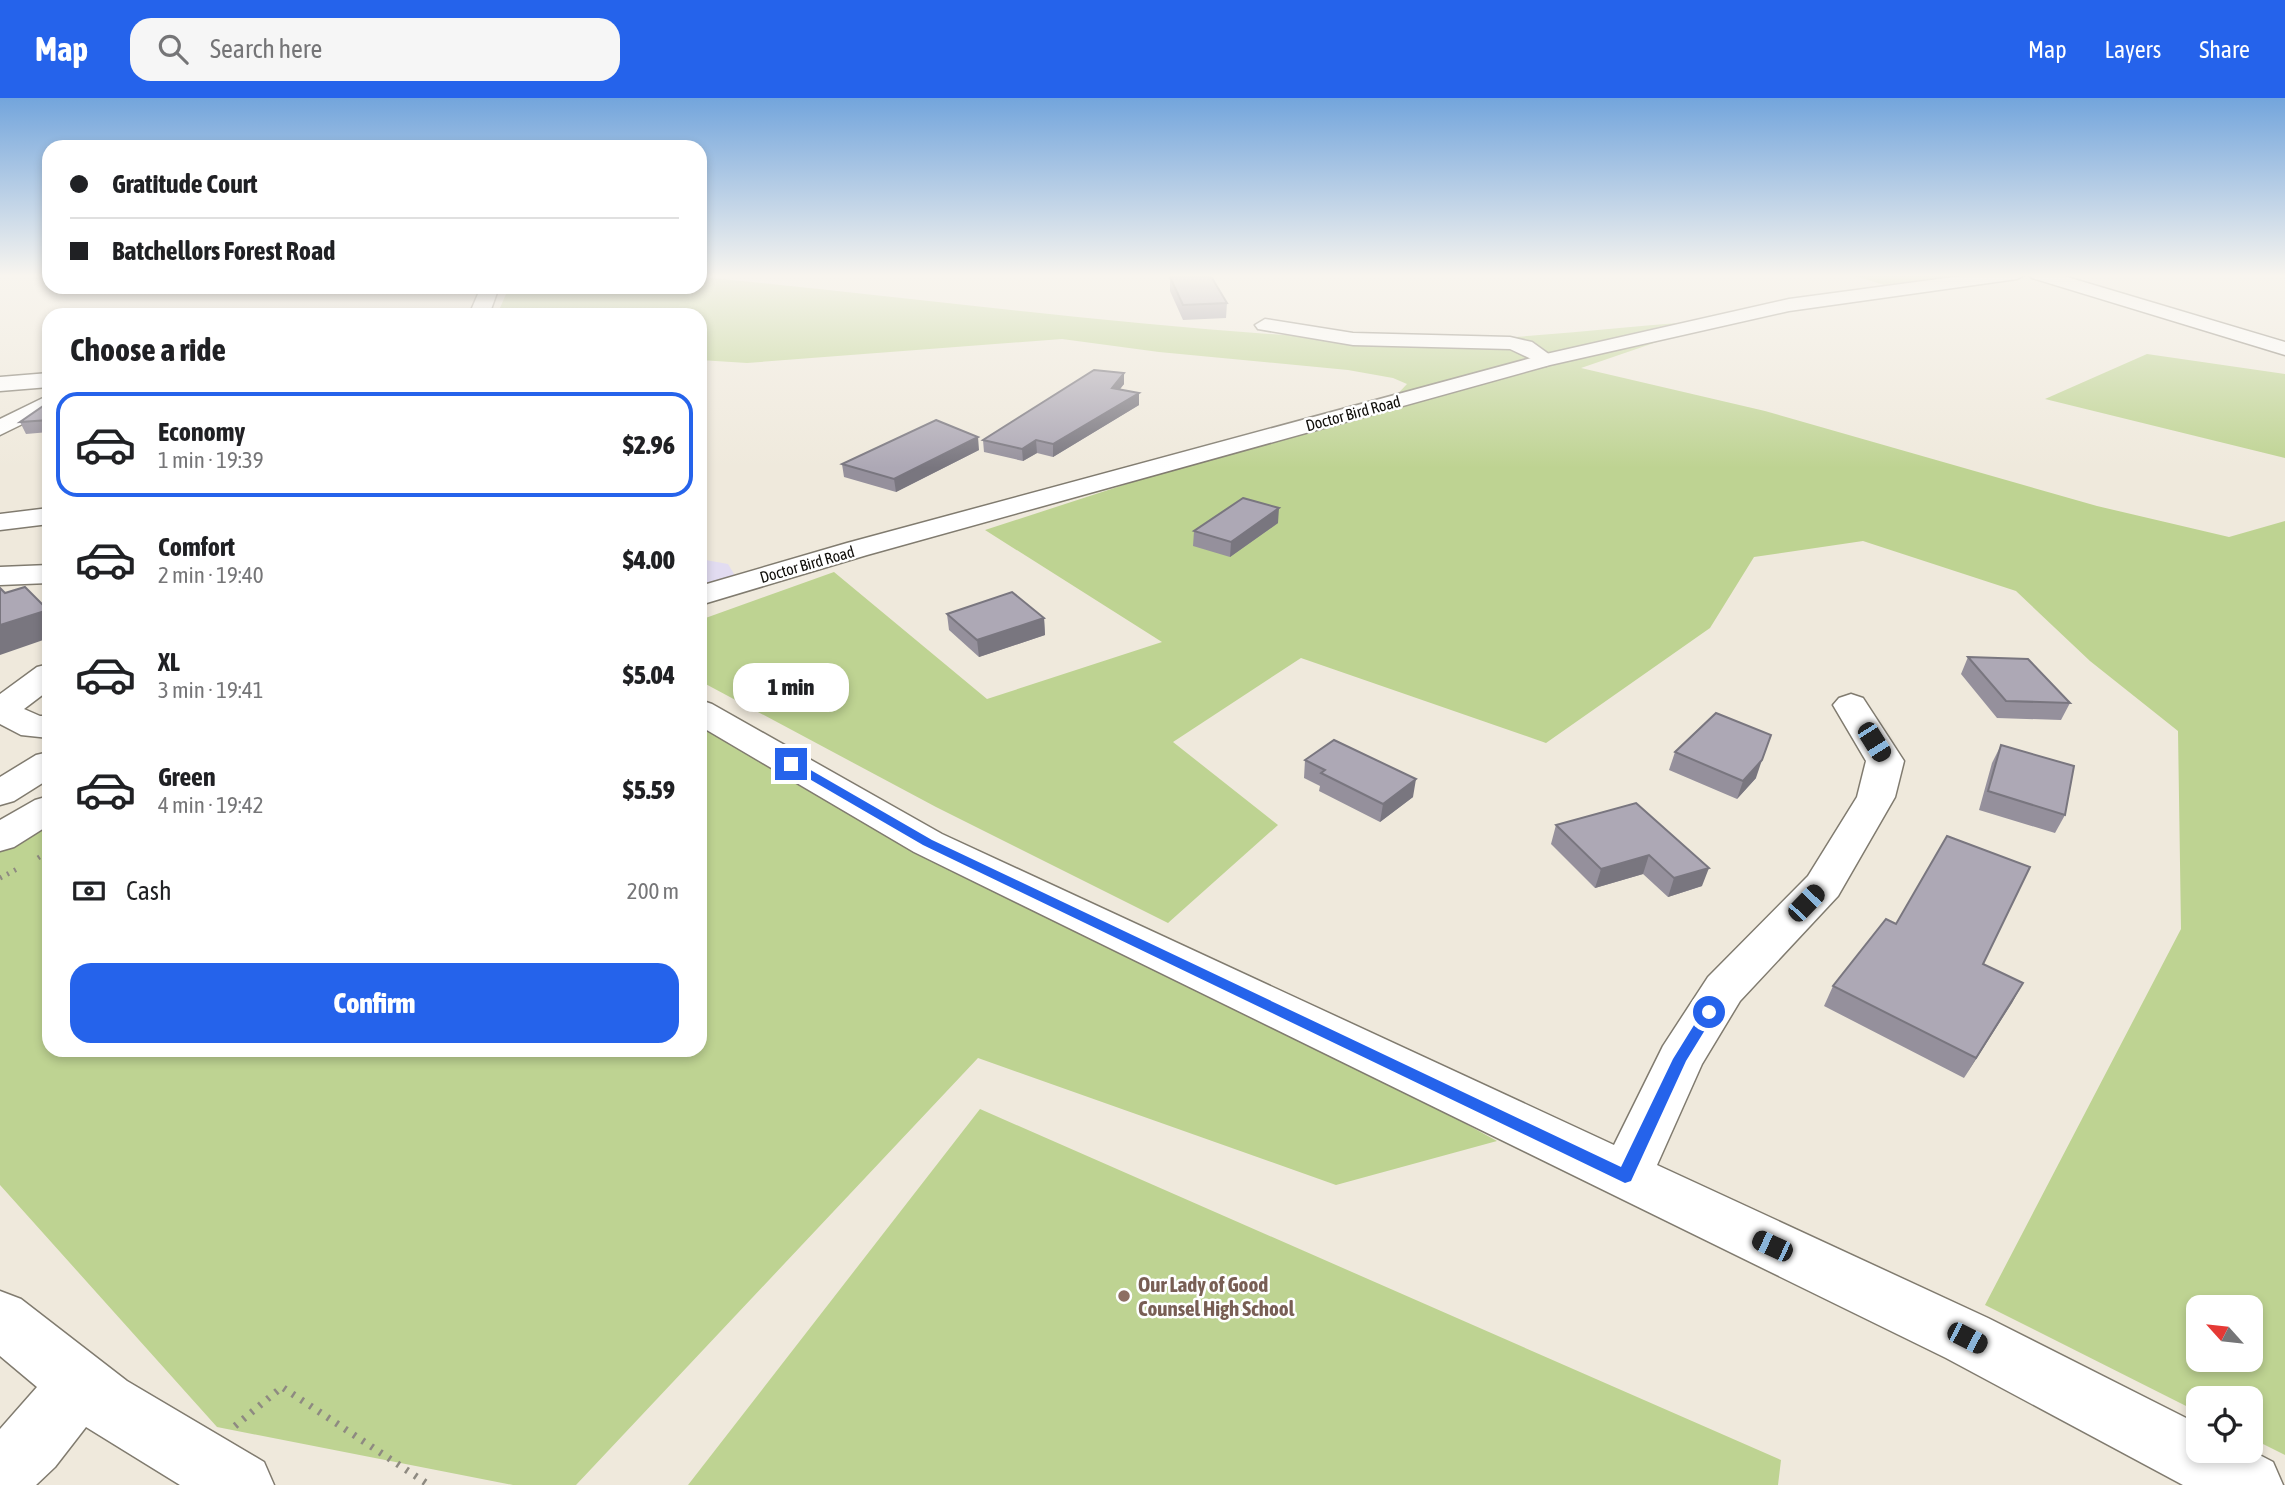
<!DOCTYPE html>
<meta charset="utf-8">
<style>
body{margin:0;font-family:"Asap Condensed",sans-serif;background:#f6f6f6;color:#202124;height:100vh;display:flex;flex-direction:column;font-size:26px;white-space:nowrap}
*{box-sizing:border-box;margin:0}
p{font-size:23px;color:#757577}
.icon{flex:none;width:38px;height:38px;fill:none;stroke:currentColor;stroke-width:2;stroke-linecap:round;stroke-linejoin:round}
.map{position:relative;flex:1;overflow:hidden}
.drawer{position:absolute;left:42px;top:210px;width:665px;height:749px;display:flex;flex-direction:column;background:#fff;border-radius:21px;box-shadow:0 4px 10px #0003}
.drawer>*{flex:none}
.hud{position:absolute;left:42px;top:42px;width:665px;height:154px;border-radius:21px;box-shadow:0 4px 10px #0003;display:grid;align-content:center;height:154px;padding:0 28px;background:#fff}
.needle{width:46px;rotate:297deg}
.tools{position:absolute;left:2186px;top:1197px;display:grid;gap:14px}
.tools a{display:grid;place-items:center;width:77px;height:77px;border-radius:14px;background:#fff;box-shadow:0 4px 10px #0003;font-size:35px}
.end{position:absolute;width:32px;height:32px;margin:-16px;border:9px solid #2563eb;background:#fff;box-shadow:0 0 0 4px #fff}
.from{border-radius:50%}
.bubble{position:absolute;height:49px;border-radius:21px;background:#fff;box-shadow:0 4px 10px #0003;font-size:23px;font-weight:800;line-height:49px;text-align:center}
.car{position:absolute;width:21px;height:42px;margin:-21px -10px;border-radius:9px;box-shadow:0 0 5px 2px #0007;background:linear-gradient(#222 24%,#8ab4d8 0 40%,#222 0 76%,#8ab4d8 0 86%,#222 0)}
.hud b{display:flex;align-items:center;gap:24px;height:66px;font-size:26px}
.hud b+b{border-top:2px solid #e0e0e0}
.hud i{width:18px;height:18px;background:#202124}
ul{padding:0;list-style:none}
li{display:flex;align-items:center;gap:21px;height:105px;margin:0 14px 10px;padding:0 14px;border:4px solid transparent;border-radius:21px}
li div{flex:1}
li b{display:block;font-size:26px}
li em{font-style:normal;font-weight:800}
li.current{border-color:#2563eb}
li>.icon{width:63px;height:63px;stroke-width:1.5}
h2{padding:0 28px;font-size:32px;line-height:84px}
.pay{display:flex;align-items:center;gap:18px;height:77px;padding:0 28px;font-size:26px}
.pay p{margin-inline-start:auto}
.primary-button{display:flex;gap:14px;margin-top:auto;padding:14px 28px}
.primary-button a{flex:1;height:80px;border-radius:21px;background:#2563eb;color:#fff;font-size:28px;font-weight:800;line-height:80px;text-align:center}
header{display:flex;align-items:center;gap:42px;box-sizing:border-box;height:98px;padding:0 35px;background:#2563eb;color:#fff}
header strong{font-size:33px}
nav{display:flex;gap:38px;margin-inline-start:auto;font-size:24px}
.search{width:490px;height:63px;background:#f6f6f6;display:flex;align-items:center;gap:18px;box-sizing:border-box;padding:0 24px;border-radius:21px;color:#757577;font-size:26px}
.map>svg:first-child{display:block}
</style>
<header>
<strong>Map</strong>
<div class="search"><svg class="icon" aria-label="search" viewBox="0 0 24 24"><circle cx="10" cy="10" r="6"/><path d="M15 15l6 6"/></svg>Search here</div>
<nav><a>Map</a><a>Layers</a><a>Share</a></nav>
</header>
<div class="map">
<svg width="2285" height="1387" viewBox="0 0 2285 1387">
<rect width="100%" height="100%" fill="#efe9dc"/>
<path fill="#e2dcf1" d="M700,461L728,466L740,486L700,498Z"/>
<path fill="#bed392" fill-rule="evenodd" d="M1849,176H1994L1884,187Z
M700,179C924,200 1148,232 1373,242C1489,247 1605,229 1721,222L1581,270L1765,313L2097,408L2229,439L2285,423V1357L2251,1340L2250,1300H2198V1314L1985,1207L2181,831L2178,633L2090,563L2016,493L1863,443L1754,459L1710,530L1546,645L1301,560L1173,644L1278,727L1168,825L936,709L700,583V522L834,474L987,601L1162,544L985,432L1324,322L1388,306L1407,286L1393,280L1348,272L1159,254L1062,241L747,265L700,262V217H497L509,189H700ZM2198,1209H2250V1262H2198Z
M2147,256L2285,276V360L2045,301Z
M700,613L1157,856L1497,1043L1336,1087L978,960L576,1387H513L217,1329L0,1087V740L49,710V952H700Z
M980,1011L1781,1362L1778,1387H688Z"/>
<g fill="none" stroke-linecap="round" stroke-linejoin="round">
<defs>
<path id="minor" d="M2029,176H2057L2285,244V257L2032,180Z
M1265,221L1353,235L1510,239L1532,244L1557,262L1546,268L1510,251L1353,247L1258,231L1255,227Z
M49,275V289L0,293V279Z
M49,297V313L0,337V321Z
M49,410V426L0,432V416Z
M49,467V485L0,487V469Z
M49,566V592L24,611L40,618H49V640L21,637L0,626V596L37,569Z
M1851,596L1863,600L1904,663L1895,699L1838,798L1740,903L1702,966L1657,1067L1988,1220L2198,1326V1353L2250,1352L2273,1364L2283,1387H2183L1946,1260L914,754L700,628V602L712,606L942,736L1614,1047L1663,948L1708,879L1808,778L1857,699L1866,663L1833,607L1839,600Z
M0,1193L21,1201L127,1283L264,1364L274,1387H180L86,1329L55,1369L36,1387H0V1331L37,1289L0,1258Z"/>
<path id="major" d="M1976,176H2026L2017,181L1789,213L1550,267L867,457L700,507V488L847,445L1546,256L1789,201Z
M481,189H499L489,217H469Z
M49,654V681L14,703L0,707V679L36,657Z
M49,698V727L14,749L0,753V722L35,702Z"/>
</defs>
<use href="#minor" stroke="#807b6f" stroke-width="3"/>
<use href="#major" stroke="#807b6f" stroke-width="3"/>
<path stroke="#8e8a81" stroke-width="5" stroke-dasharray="2 6" stroke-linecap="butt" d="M38,760L49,753
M0,780L21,769"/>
<path stroke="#8e8a81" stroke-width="7" stroke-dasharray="2.5 8" stroke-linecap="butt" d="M235,1328L282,1289L429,1387"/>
<use href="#minor" fill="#fff" fill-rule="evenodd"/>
<use href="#major" fill="#fff" fill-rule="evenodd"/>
</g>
<path fill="#95909c" d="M1170,179L1227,205L1226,220L1183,222L1170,193Z
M1124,275V286L1120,291L1139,307L1053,359L1037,355L1023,363L984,354L983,342Z
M49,304V334L26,336L20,324Z
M979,352L896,394L844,379L842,366Z
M1278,425L1230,459L1193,448L1194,433Z
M947,516L1044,520L1045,537L979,559L949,532Z
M1968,559L2070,605L2061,622L1997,620L1961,576Z
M2001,647L2065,717L2055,735L1979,712L1992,665Z
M1675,654L1756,680L1737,701L1669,672Z
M1305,662L1413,699L1380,724L1319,693L1320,688L1304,680Z
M1636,705L1702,788L1668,799L1643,776L1595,790L1551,746L1556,727Z
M1983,866L2023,885L1964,980L1824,908L1833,888Z"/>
<path fill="#79767f" d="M1124,275V286L1112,301V290Z
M1139,295V307L1053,359V346Z
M978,339L979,352L896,394L894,381Z
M1036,342L1037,355L1023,363L1022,351Z
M1279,410L1278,425L1230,459L1231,444Z
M48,512L49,514V540L0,557V527Z
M1044,520L1045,537L979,559L977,542Z
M1762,662L1756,680L1737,701L1743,683Z
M1416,681L1413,699L1380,724L1383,706Z
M1649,757L1643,776L1595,790L1601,771Z
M1709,770L1702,788L1668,799L1674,780Z
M2023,885L2012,905L1964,980L1976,960Z"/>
<path fill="#ada8b5" stroke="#79767f" stroke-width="2" d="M1182,176H1202L1212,180L1227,205L1183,207L1170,179Z
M1094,272L1124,275L1112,290L1139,295L1053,346L1036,342L1022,351L983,342Z
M49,304V322L20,324Z
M936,322L978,339L894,381L842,366Z
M1243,400L1279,410L1231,444L1194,433Z
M25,489L48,512L0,527V490L5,495Z
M1012,494L1044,520L977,542L947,516Z
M1968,559L2028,561L2070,605L2006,603Z
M1716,615L1771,637L1762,662L1743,683L1675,654Z
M1334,642L1416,681L1383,706L1321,675L1325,672L1305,662Z
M2001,647L2074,668L2065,717L1988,693Z
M1636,705L1709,770L1674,780L1649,757L1601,771L1556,727Z
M1947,738L2030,769L1983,866L2023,885L1976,960L1833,888L1886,821L1896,826Z"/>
<linearGradient id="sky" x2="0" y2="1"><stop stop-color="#73a5dc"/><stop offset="0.48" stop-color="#f8f5ef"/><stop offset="1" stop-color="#f8f5ef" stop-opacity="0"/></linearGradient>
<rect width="2285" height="370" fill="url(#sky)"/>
<path fill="#2563eb" d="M787,663H795L932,742L1621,1069L1673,961L1704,911L1709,909L1716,914L1686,963L1631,1083L1625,1085L923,747L787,668Z"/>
<circle fill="#8d6e63" stroke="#fff" stroke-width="2.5" cx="1124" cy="1198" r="7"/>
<g text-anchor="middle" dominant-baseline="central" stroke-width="5" stroke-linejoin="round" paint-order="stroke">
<g font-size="16" fill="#0f0d09" stroke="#fff">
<text transform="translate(1353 315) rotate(-15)">Doctor Bird Road</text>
<text transform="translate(807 466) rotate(-16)">Doctor Bird Road</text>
</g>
<g font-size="21" font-weight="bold" fill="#785e54" stroke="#fff" text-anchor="start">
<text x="1138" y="1186">Our Lady of Good<tspan x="1138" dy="24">Counsel High School</tspan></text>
</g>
</g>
</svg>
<div class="tools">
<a><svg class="needle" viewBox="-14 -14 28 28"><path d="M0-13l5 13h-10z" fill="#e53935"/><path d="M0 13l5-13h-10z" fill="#757577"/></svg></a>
<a><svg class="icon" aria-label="locate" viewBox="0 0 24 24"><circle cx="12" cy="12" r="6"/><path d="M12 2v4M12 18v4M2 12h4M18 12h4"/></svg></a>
</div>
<i class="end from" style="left:1709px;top:914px"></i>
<i class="end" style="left:791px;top:666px"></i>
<div class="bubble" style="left:733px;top:565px;width:116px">1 min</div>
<i class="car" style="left:1874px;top:644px;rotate:148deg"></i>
<i class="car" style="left:1806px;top:805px;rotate:44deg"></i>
<i class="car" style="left:1772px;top:1148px;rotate:295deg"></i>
<i class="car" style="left:1967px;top:1240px;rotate:117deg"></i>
<div class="hud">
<b><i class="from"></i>Gratitude Court</b>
<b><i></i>Batchellors Forest Road</b>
</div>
<section class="drawer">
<h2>Choose a ride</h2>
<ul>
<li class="current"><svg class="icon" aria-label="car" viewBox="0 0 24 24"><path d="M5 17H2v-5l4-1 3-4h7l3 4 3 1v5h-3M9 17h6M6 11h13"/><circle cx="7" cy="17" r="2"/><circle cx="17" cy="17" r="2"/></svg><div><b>Economy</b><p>1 min · 19:39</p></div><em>$2.96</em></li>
<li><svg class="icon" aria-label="car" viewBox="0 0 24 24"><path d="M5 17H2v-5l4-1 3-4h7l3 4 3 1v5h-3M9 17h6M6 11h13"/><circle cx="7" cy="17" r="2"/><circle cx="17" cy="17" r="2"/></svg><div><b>Comfort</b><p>2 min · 19:40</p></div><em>$4.00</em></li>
<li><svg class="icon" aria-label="car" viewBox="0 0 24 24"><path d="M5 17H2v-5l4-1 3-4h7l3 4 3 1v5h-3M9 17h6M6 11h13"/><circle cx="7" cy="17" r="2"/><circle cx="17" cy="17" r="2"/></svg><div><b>XL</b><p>3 min · 19:41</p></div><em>$5.04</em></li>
<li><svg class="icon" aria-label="car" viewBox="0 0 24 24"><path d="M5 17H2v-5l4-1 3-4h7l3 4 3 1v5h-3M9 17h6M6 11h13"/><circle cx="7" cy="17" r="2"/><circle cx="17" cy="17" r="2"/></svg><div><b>Green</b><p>4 min · 19:42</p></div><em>$5.59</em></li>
</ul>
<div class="pay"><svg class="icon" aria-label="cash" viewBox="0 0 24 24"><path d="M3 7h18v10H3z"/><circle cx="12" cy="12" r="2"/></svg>Cash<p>200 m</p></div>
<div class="primary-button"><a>Confirm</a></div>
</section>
</div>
